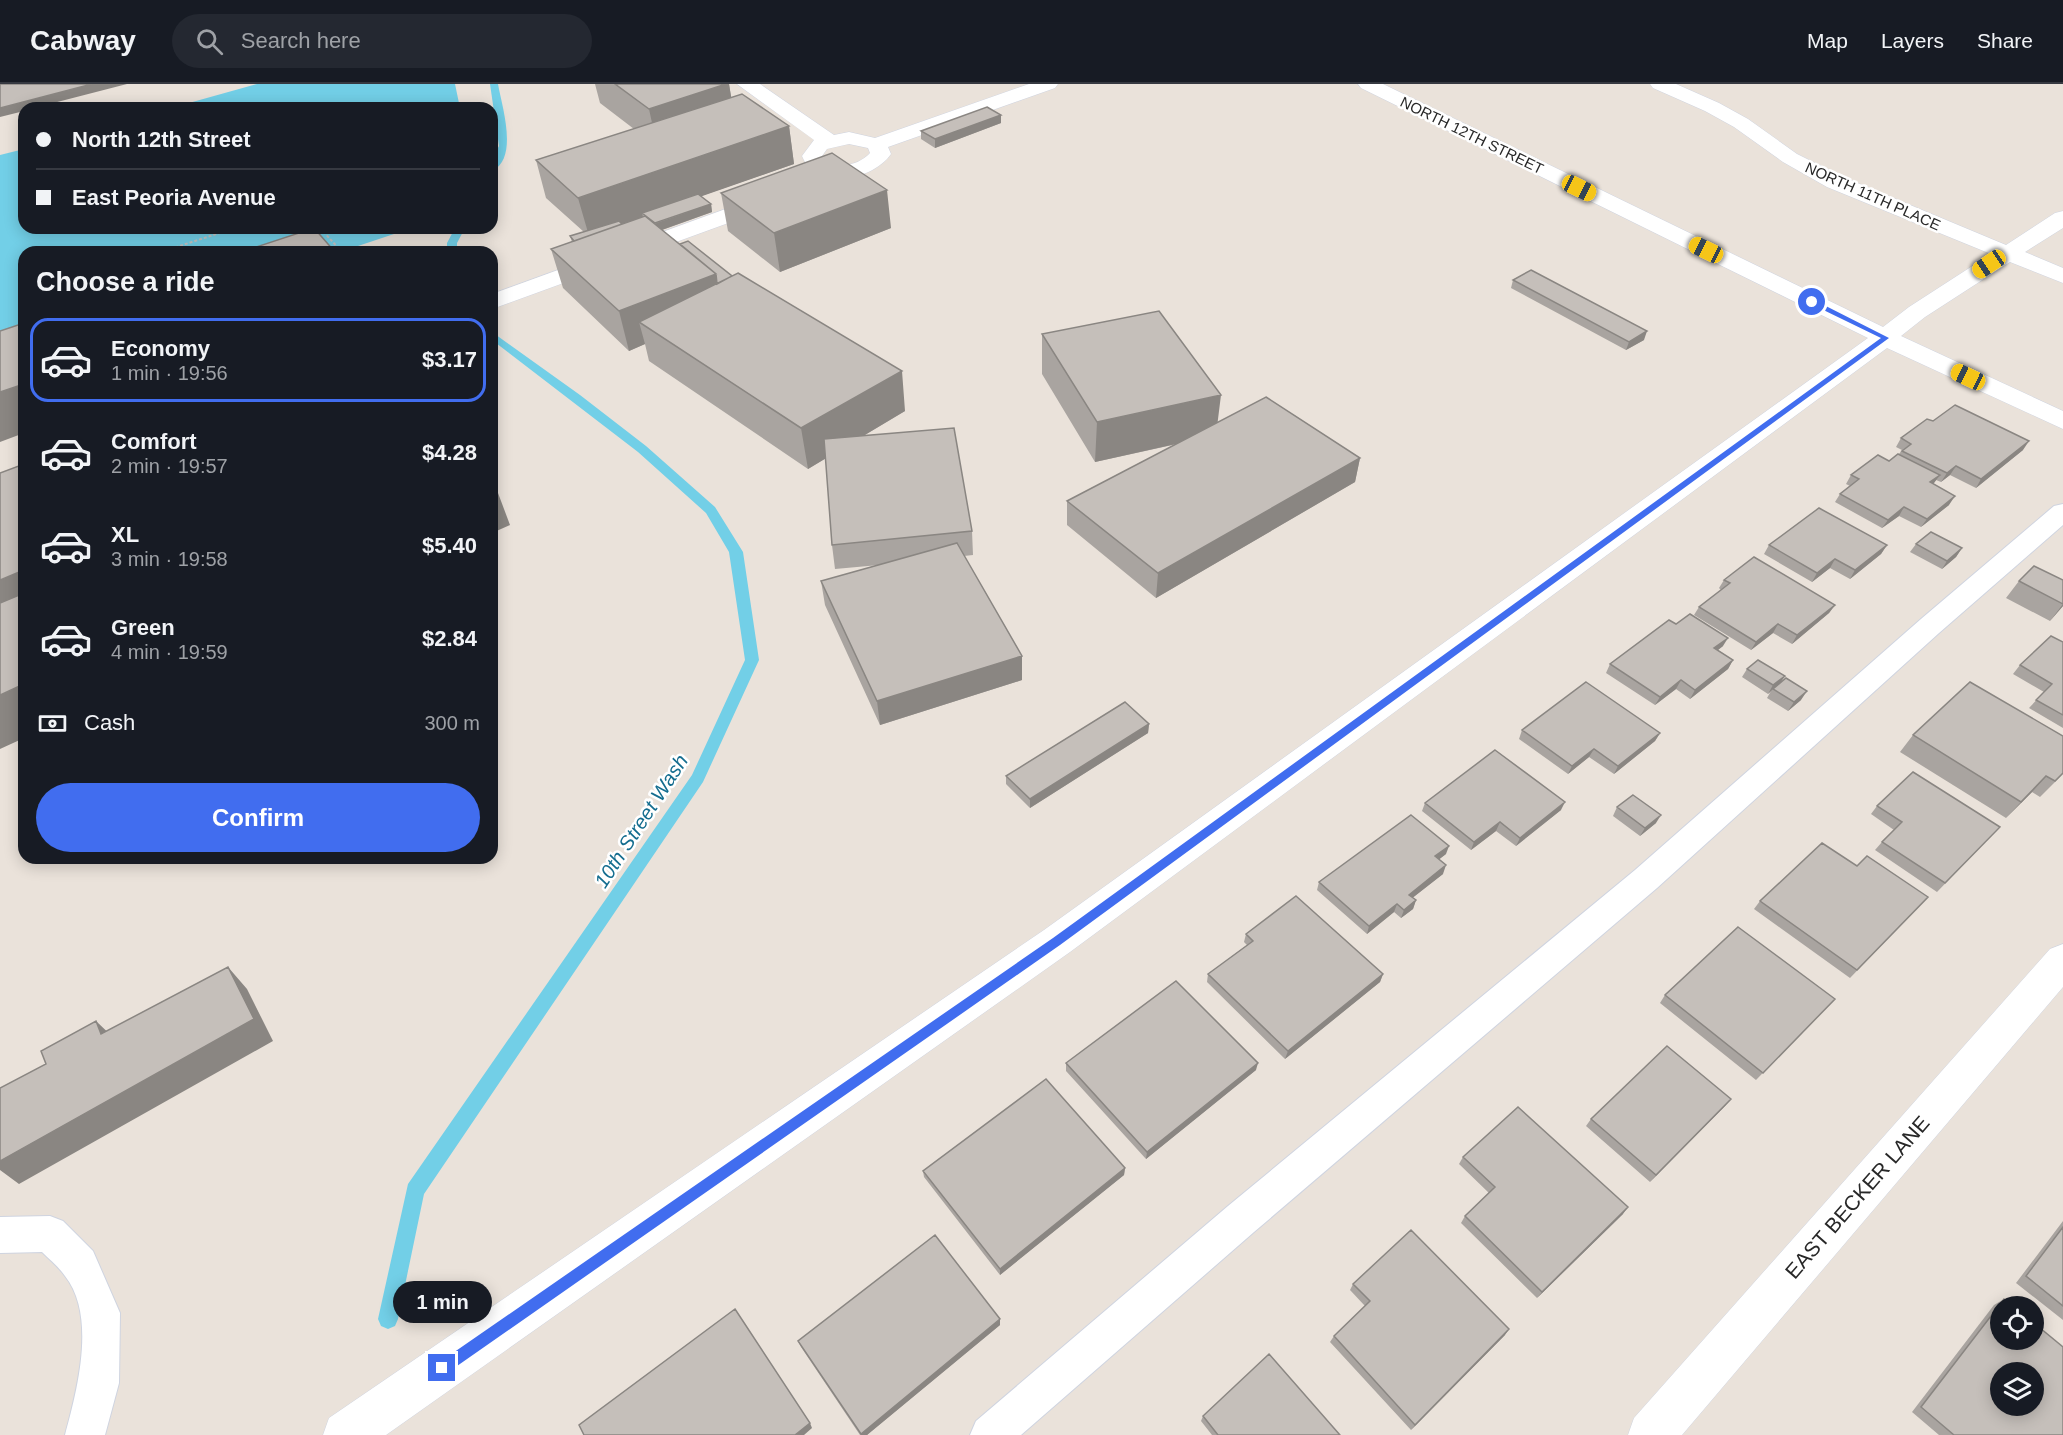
<!DOCTYPE html>
<meta charset="utf-8">
<style>
body{margin:0;font-family:Arial,sans-serif;background:#242831;color:#f1f3f6;height:100vh;display:flex;flex-direction:column;font-size:22px;white-space:nowrap}
*{box-sizing:border-box;margin:0}
p{font-size:20px;color:#9ea1a6}
.icon{flex:none;width:33px;height:33px;fill:none;stroke:currentColor;stroke-width:2;stroke-linecap:round;stroke-linejoin:round}
.map{position:relative;flex:1;overflow:hidden}
.side{position:absolute;left:18px;top:162px;width:480px;height:618px;display:flex;flex-direction:column;background:#171b24;border-radius:18px;box-shadow:0 3px 15px #0003}
.side>*{flex:none}
.hud{position:absolute;left:18px;top:18px;width:480px;height:132px;border-radius:18px;box-shadow:0 3px 15px #0003;display:grid;align-content:center;height:132px;padding:0 18px;background:#171b24}
.buttons{position:absolute;left:1990px;top:1212px;display:grid;gap:12px}
.buttons a{display:grid;place-items:center;width:54px;height:54px;border-radius:50%;background:#171b24;box-shadow:0 3px 15px #0003;font-size:30px}
.end{position:absolute;width:27px;height:27px;margin:-14px;border:8px solid #416def;background:#fff;box-shadow:0 0 0 3px #fff}
.from{border-radius:50%}
.bubble{position:absolute;height:42px;border-radius:21px;background:#171b24;box-shadow:0 3px 15px #0003;font-size:20px;font-weight:700;line-height:42px;text-align:center}
.car{position:absolute;width:18px;height:36px;margin:-18px -9px;border-radius:8px;box-shadow:0 0 4px 2px #0007;background:linear-gradient(#f5c518 24%,#345 0 40%,#f5c518 0 76%,#345 0 86%,#f5c518 0)}
.hud b{display:flex;align-items:center;gap:21px;height:57px;font-size:22px}
.hud b+b{border-top:2px solid #363941}
.hud i{width:15px;height:15px;background:#f1f3f6}
ul{padding:0;list-style:none}
li{display:flex;align-items:center;gap:18px;height:84px;margin:0 12px 9px;padding:0 6px;border:3px solid transparent;border-radius:18px}
li div{flex:1}
li b{display:block;font-size:22px}
li em{font-style:normal;font-weight:700}
li.active{border-color:#416def}
li>.icon{width:54px;height:54px;stroke-width:1.5}
h2{padding:0 18px;font-size:27px;line-height:72px}
.pay{display:flex;align-items:center;gap:15px;height:66px;padding:0 18px;font-size:22px}
.pay p{margin-inline-start:auto}
.action{display:flex;gap:12px;margin-top:auto;padding:12px 18px}
.action a{flex:1;height:69px;border-radius:36px;background:#416def;color:#fff;font-size:24px;font-weight:700;line-height:69px;text-align:center}
header{display:flex;align-items:center;gap:36px;box-sizing:border-box;height:84px;padding:0 30px;background:#171b24;border-bottom:2px solid #363941}
header strong{font-size:28px}
nav{display:flex;gap:33px;margin-inline-start:auto;font-size:21px}
.search{width:420px;height:54px;background:#242831;display:flex;align-items:center;gap:15px;box-sizing:border-box;padding:0 21px;border-radius:33px;color:#9ea1a6;font-size:22px}
.map>svg:first-child{display:block}
</style>
<header>
<strong>Cabway</strong>
<div class="search"><svg class="icon" aria-label="search" viewBox="0 0 24 24"><circle cx="10" cy="10" r="6"/><path d="M15 15l6 6"/></svg>Search here</div>
<nav><a>Map</a><a>Layers</a><a>Share</a></nav>
</header>
<div class="map">
<svg width="2063" height="1351" viewBox="0 0 2063 1351">
<rect width="100%" height="100%" fill="#eae2da"/>
<path fill="#72cfe7" d="M257,0H455L460,24H171Z
M24,65V144H412L340,168H24V274L0,282V71Z"/>
<g fill="none" stroke-linecap="round" stroke-linejoin="round">
<path fill="#72cfe7" fill-rule="evenodd" d="M490,0H498C502,23 519,74 492,87V75L499,62Z
M455,144H465L457,159V168H447V159Z
M492,248L580,311L646,362L715,423L743,468L759,576L703,698L424,1110L398,1235L395,1242L388,1245L381,1242L378,1235L408,1100L692,691L745,576L729,468L706,429L638,368L492,256Z"/>
<defs>
<path id="service" d="M2063,420V441L1939,549L1657,804L1254,1148L1021,1351H970L976,1337L1228,1122L1635,786L1921,535L2054,422Z
M50,1132L63,1137L93,1167L120,1229L119,1299L105,1351H65C77,1307 97,1232 65,1192C59,1183 50,1176 42,1168L0,1169V1133Z"/>
<path id="minor" d="M737,0H760L834,51L849,48L875,54L1029,0H1058L1055,4L888,63L891,70C876,92 831,105 810,84C806,81 804,76 802,72L814,56ZM849,60L868,64L870,69C858,82 835,87 822,72L827,65Z
M1358,0H1383L1883,243L1909,223L1991,170L1827,103L1783,78L1734,43L1705,27L1653,4L1650,0H1676L1719,19L1748,35L1797,70L1843,93L2006,161L2055,129L2063,127V144L2025,168L2063,184V199L2010,178L1925,233L1901,252L2063,327V345L1887,264L1070,868L386,1351H323L329,1334L1044,846L1868,254L1361,4Z
M767,110L775,112L778,117L775,122L492,225V210Z
M2063,860V903L1682,1351H1628L1634,1334L2050,865Z"/>
</defs>
<use href="#service" stroke="#cfd4e0" stroke-width="2"/>
<use href="#minor" stroke="#cfd4e0" stroke-width="1"/>
<path stroke="#c3c3c3" stroke-width="2" stroke-dasharray="3 2" stroke-linecap="butt" d="M320,144L342,168
M161,168L235,144"/>
<use href="#service" fill="#fff" fill-rule="evenodd"/>
<use href="#minor" fill="#fff" fill-rule="evenodd"/>
</g>
<path fill="#a9a4a0" d="M595,0H729L731,13L789,42L794,80L701,112L711,120L712,128L662,146L680,160L732,192L905,327L863,352L972,447L973,471L964,472L1022,572V596L880,641L825,521L821,497L879,481L835,485L832,461L826,374L808,385L649,277L645,260L629,267L563,204L551,165L572,158L570,152L584,148L546,114L536,76L634,45L600,19Z
M1001,31V39L935,64L921,55V47Z
M721,109L891,144L780,188L728,147Z
M1513,196L1644,256L1626,266L1511,204Z
M1042,250L1218,338L1360,374L1355,398L1156,514L1067,441V417L1177,360L1095,378L1042,290Z
M1933,337L2023,366L1976,404L1950,391L1941,398L1936,396L1933,400L1949,421L1921,443L1899,432L1882,444L1835,418L1840,410L1850,402L1846,400L1851,391L1889,377L1899,370L1902,366L1896,363L1901,354Z
M1916,460L1962,464L1956,473L1942,485L1910,468Z
M1769,461H1887L1881,470L1850,495L1830,484L1812,498L1764,470Z
M1724,496L1835,521L1829,529L1792,560L1773,549L1751,566L1694,531L1699,523L1721,506L1719,504Z
M2063,496V522L2050,537L2006,514L2019,497Z
M1676,540L1723,562L1718,566L1733,576L1728,585L1690,615L1676,605L1655,621L1606,589L1610,580Z
M2063,558V644L2029,624L2044,608L2013,590L2020,581Z
M1747,585L1781,598L1801,616L1788,627L1767,614L1771,607L1768,610L1742,593Z
M1149,640L1148,649L1030,724L1006,700V692Z
M1522,646L1660,649L1655,657L1614,690L1589,673L1568,690L1519,655Z
M1913,651L2063,690L2040,713L2032,708L2006,734L1900,668Z
M1425,719L1561,726L1516,762L1496,747L1471,766L1422,727Z
M1877,722L1992,751L1937,808L1875,766L1882,758L1894,746L1871,730Z
M1617,723L1656,739L1640,752L1613,732Z
M1446,770L1439,775L1443,790L1412,814L1416,816L1413,825L1401,834L1394,828L1367,850L1317,806L1319,798Z
M1928,813L1850,894L1754,825L1760,817Z
M1246,850L1383,890L1380,898L1285,975L1207,898L1208,890L1247,861L1244,858Z
M1665,911L1828,922L1756,996L1660,919Z
M1066,979L1256,986L1146,1075L1066,987Z
M1731,1015L1650,1098L1586,1042L1591,1035Z
M1463,1073L1623,1130L1537,1214L1461,1139L1465,1132L1489,1109L1459,1080Z
M1125,1084L1124,1091L1000,1191L924,1093L923,1087Z
M2063,1137V1236L2016,1199Z
M1353,1200L1505,1251L1411,1346L1330,1258L1334,1252L1365,1222L1350,1206Z
M2004,1215L2063,1351H1939L1912,1328L1994,1221Z
M1000,1241L867,1351H860L801,1263L798,1257Z
M1203,1332L1340,1351H1212L1201,1337Z"/>
<path fill="#8a8682" d="M92,0H127L34,24H24V27L0,33V24Z
M726,0H729L735,36L657,62L649,25Z
M1001,31V39L935,64V55Z
M789,42L794,80L645,132L642,129L643,133L589,152L578,114Z
M887,106L891,144L780,188L774,149Z
M711,120L712,128L656,148L654,140Z
M716,190L723,229L639,238L645,260L629,267L619,227Z
M1647,247L1644,256L1626,266L1629,258Z
M902,287L905,327L808,385L801,344Z
M24,300V349L0,358V308Z
M1221,311L1216,351L1095,378L1097,338Z
M2029,357L2023,366L1976,404L1981,395Z
M1360,374L1355,398L1156,514L1158,489Z
M1956,382L1950,391L1941,398L1947,389Z
M1940,391L1934,399L1925,407L1930,398Z
M495,401L510,441L492,449V402Z
M1955,412L1949,421L1921,443L1927,435Z
M1904,423L1899,432L1882,444L1888,436Z
M1887,461L1881,470L1850,495L1855,486Z
M1962,464L1956,473L1942,485L1947,477Z
M1835,475L1830,484L1812,498L1817,489Z
M24,486V539L0,549V496Z
M2063,520V522L2050,537Z
M1835,521L1829,529L1792,560L1797,551Z
M1778,540L1773,549L1751,566L1756,558Z
M1728,554L1723,562L1709,573L1714,564Z
M1022,572V596L880,641L877,617Z
M1733,576L1728,585L1690,615L1695,606Z
M1785,592L1779,601L1773,605L1768,610L1773,601Z
M1681,596L1676,605L1655,621L1660,613Z
M24,600V654L0,665V611Z
M1807,607L1801,616L1788,627L1794,618Z
M1149,640L1148,649L1030,724V715Z
M1660,649L1655,657L1614,690L1618,682Z
M1594,665L1589,673L1568,690L1572,682Z
M2046,692L2032,708L2006,734L2021,718Z
M1565,718L1561,726L1516,762L1520,754Z
M1661,731L1656,739L1640,752L1645,744Z
M1500,738L1496,747L1471,766L1474,758Z
M1449,762L1446,770L1432,781L1435,772Z
M1446,781L1443,790L1406,819L1409,811Z
M1416,816L1413,825L1401,834L1404,826Z
M1397,820L1394,828L1367,850L1369,842Z
M228,883L247,905L273,957L19,1100L0,1086V1077Z
M1383,890L1380,898L1285,975L1288,967Z
M96,937L119,959L101,950Z
M1258,979L1256,986L1146,1075L1147,1068Z
M1731,1015L1725,1022L1650,1098L1656,1091Z
M1125,1084L1124,1091L1000,1191V1185Z
M1628,1123L1623,1130L1537,1214L1542,1208Z
M1000,1235V1241L867,1351H861V1350Z
M1509,1245L1505,1251L1411,1346L1415,1341Z
M810,1339L812,1344L804,1351H795Z"/>
<path fill="#c5bfba" stroke="#8a8682" stroke-width="1.5" fill-rule="evenodd" d="M0,0H92L0,24Z
M615,0H726L649,25Z
M742,10L789,42L578,114L536,76Z
M987,23L1001,31L935,55L921,47Z
M832,69L887,106L774,149L721,109Z
M698,110L711,120L655,139L642,129Z
M645,132L716,190L619,227L551,165Z
M619,137L622,140L574,157L570,152Z
M314,144L335,168H241Z
M688,157L732,192L717,200L716,190L680,160Z
M1531,186L1647,247L1629,258L1513,196Z
M738,189L902,287L801,344L639,238Z
M1159,227L1221,311L1097,338L1042,250Z
M24,239V300L0,308V247Z
M1266,313L1360,374L1158,489L1067,417Z
M1955,321L2029,357L1981,395L1956,382L1947,389L1902,367L1911,360L1901,354L1927,335L1933,337Z
M954,344L972,447L832,461L824,355Z
M1898,370L1940,391L1930,398L1955,412L1927,435L1904,423L1888,436L1840,410L1859,395L1851,391L1878,371L1889,377Z
M24,380V486L0,496V389Z
M1819,424L1887,461L1855,486L1835,475L1817,489L1769,461Z
M1931,448L1962,464L1947,477L1916,460Z
M957,459L1022,572L877,617L821,497Z
M1754,473L1835,521L1797,551L1778,540L1756,558L1699,523L1730,499L1724,496Z
M2034,482L2063,496V520L2019,497Z
M24,509V600L0,611V519Z
M1690,530L1728,554L1714,564L1733,576L1695,606L1681,596L1660,613L1610,580L1669,536L1676,540Z
M2051,552L2063,558V631L2036,616L2052,600L2020,581Z
M1758,576L1785,592L1773,601L1747,585Z
M1786,594L1807,607L1794,618L1773,605Z
M1586,598L1660,649L1618,682L1594,665L1572,682L1522,646Z
M1970,598L2063,652V689L2055,697L2046,692L2021,718L1913,651Z
M1125,618L1149,640L1030,715L1006,692Z
M1495,666L1565,718L1520,754L1500,738L1474,758L1425,719Z
M1913,688L2000,743L1945,799L1882,758L1902,738L1877,722Z
M1633,711L1661,731L1645,744L1617,723Z
M1411,731L1449,762L1435,772L1446,781L1409,811L1416,816L1404,826L1397,820L1369,842L1319,798Z
M1822,759L1857,782L1867,772L1928,813L1857,886L1760,817Z
M1296,812L1383,890L1288,967L1208,890L1253,857L1246,850Z
M1738,843L1835,915L1763,989L1665,911Z
M228,883L254,935L0,1077V1004L46,980L41,967L96,937L101,950Z
M1176,897L1258,979L1147,1068L1066,979Z
M1667,962L1731,1015L1656,1091L1591,1035Z
M1046,995L1125,1084L1000,1185L923,1087Z
M1518,1023L1628,1123L1542,1208L1465,1132L1495,1103L1463,1073Z
M2063,1143V1222L2026,1192Z
M1411,1146L1509,1245L1415,1341L1334,1252L1370,1217L1353,1200Z
M935,1151L1000,1235L861,1350L798,1257Z
M2004,1215L2013,1222H2001V1256H2034V1239L2063,1263V1351H1954L1921,1323ZM2001,1288H2034V1322H2001Z
M735,1225L810,1339L795,1351H584L579,1341Z
M1269,1270L1340,1351H1218L1203,1332Z"/>
<path fill="#416def" d="M1809,216H1814L1889,254L1060,861L447,1289L442,1291L437,1289L435,1284L437,1280L1053,854L1881,254L1809,219Z"/>
<g text-anchor="middle" dominant-baseline="central" stroke-width="5" stroke-linejoin="round" paint-order="stroke">
<g font-size="15" fill="#282828" stroke="#fff">
<text transform="translate(1472 51) rotate(26)">NORTH 12TH STREET</text>
<text transform="translate(1873 112) rotate(24)">NORTH 11TH PLACE</text>
</g>
<g font-size="20" font-style="italic" fill="#146d8f" stroke="#fff">
<text transform="translate(641 737) rotate(-57)">10th Street Wash</text>
</g>
<g font-size="21" fill="#282828" stroke="#fff">
<text transform="translate(1857 1113) rotate(-49)">EAST BECKER LANE</text>
</g>
</g>
</svg>
<div class="buttons">
<a><svg class="icon" aria-label="locate" viewBox="0 0 24 24"><circle cx="12" cy="12" r="6"/><path d="M12 2v4M12 18v4M2 12h4M18 12h4"/></svg></a>
<a><svg class="icon" aria-label="layers" viewBox="0 0 24 24"><path d="M12 4l9 5-9 5-9-5zM3 14l9 5 9-5"/></svg></a>
</div>
<i class="end from" style="left:1812px;top:218px"></i>
<i class="end" style="left:442px;top:1284px"></i>
<div class="bubble" style="left:393px;top:1197px;width:99px">1 min</div>
<i class="car" style="left:1579px;top:104px;rotate:116deg"></i>
<i class="car" style="left:1706px;top:166px;rotate:296deg"></i>
<i class="car" style="left:1989px;top:180px;rotate:236deg"></i>
<i class="car" style="left:1968px;top:293px;rotate:295deg"></i>
<div class="hud">
<b><i class="from"></i>North 12th Street</b>
<b><i></i>East Peoria Avenue</b>
</div>
<section class="side">
<h2>Choose a ride</h2>
<ul>
<li class="active"><svg class="icon" aria-label="car" viewBox="0 0 24 24"><path d="M5 17H2v-5l4-1 3-4h7l3 4 3 1v5h-3M9 17h6M6 11h13"/><circle cx="7" cy="17" r="2"/><circle cx="17" cy="17" r="2"/></svg><div><b>Economy</b><p>1 min · 19:56</p></div><em>$3.17</em></li>
<li><svg class="icon" aria-label="car" viewBox="0 0 24 24"><path d="M5 17H2v-5l4-1 3-4h7l3 4 3 1v5h-3M9 17h6M6 11h13"/><circle cx="7" cy="17" r="2"/><circle cx="17" cy="17" r="2"/></svg><div><b>Comfort</b><p>2 min · 19:57</p></div><em>$4.28</em></li>
<li><svg class="icon" aria-label="car" viewBox="0 0 24 24"><path d="M5 17H2v-5l4-1 3-4h7l3 4 3 1v5h-3M9 17h6M6 11h13"/><circle cx="7" cy="17" r="2"/><circle cx="17" cy="17" r="2"/></svg><div><b>XL</b><p>3 min · 19:58</p></div><em>$5.40</em></li>
<li><svg class="icon" aria-label="car" viewBox="0 0 24 24"><path d="M5 17H2v-5l4-1 3-4h7l3 4 3 1v5h-3M9 17h6M6 11h13"/><circle cx="7" cy="17" r="2"/><circle cx="17" cy="17" r="2"/></svg><div><b>Green</b><p>4 min · 19:59</p></div><em>$2.84</em></li>
</ul>
<div class="pay"><svg class="icon" aria-label="cash" viewBox="0 0 24 24"><path d="M3 7h18v10H3z"/><circle cx="12" cy="12" r="2"/></svg>Cash<p>300 m</p></div>
<div class="action"><a>Confirm</a></div>
</section>
</div>
